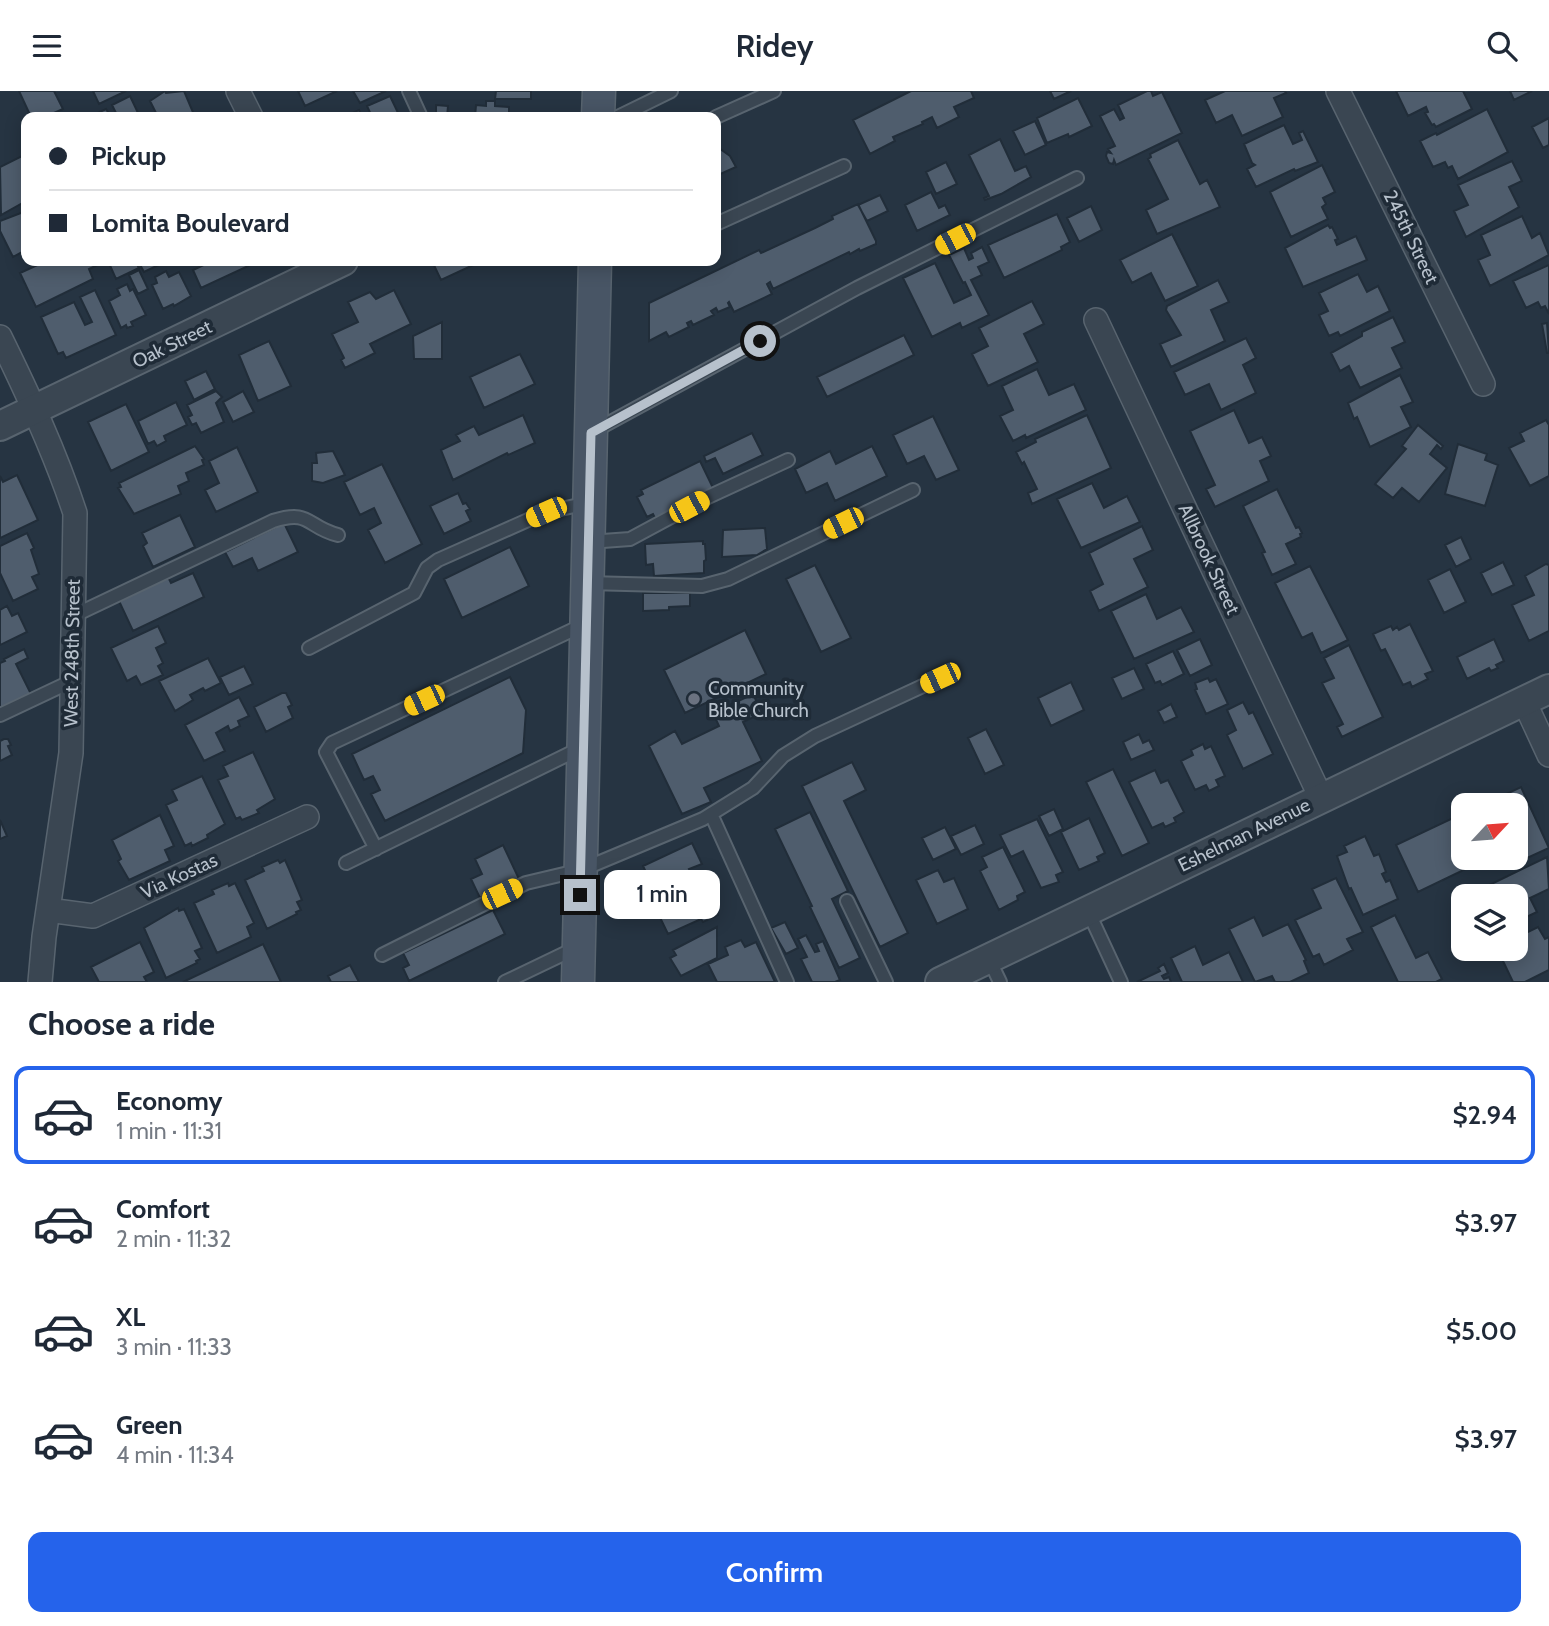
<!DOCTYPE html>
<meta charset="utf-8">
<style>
body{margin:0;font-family:Cabin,sans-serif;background:#f2f2f3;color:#1f2937;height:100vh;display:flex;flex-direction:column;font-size:26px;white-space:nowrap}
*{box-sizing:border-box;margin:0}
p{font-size:23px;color:#747a83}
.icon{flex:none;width:38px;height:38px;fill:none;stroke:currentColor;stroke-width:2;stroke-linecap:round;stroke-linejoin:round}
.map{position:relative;height:891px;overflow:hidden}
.details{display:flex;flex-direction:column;background:#fff;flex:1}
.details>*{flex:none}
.guide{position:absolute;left:21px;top:21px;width:700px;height:154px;border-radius:14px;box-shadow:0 4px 18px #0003;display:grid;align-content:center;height:154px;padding:0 28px;background:#fff}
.needle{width:46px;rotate:64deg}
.fabs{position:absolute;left:1451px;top:702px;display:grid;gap:14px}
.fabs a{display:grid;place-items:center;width:77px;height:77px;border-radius:14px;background:#fff;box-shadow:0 4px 18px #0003;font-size:35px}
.end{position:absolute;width:32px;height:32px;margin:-16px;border:9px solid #b7c1cc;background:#111;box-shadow:0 0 0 4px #111}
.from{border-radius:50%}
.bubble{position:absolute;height:49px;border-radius:14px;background:#fff;box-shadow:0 4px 18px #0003;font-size:23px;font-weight:600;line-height:49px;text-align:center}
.car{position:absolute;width:21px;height:42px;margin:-21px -10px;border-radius:9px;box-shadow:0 0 5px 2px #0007;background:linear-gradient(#f5c518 24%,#345 0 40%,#f5c518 0 76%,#345 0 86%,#f5c518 0)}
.guide b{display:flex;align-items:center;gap:24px;height:66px;font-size:26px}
.guide b+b{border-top:2px solid #e0e1e3}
.guide i{width:18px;height:18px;background:#1f2937}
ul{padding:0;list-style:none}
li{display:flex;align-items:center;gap:21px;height:98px;margin:0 14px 10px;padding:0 14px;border:4px solid transparent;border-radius:14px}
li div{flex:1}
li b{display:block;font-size:26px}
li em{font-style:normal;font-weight:600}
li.active{border-color:#2563eb}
li>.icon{width:63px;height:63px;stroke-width:1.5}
h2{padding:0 28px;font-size:32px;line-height:84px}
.button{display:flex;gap:14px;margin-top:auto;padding:14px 28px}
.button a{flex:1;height:80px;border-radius:14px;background:#2563eb;color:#fff;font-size:28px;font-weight:600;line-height:80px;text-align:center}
header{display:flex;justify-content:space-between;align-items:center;height:91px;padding:0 28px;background:#fff;font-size:32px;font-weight:600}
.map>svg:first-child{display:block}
</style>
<header><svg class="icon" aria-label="menu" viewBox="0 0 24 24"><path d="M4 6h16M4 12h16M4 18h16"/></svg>Ridey<svg class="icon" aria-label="search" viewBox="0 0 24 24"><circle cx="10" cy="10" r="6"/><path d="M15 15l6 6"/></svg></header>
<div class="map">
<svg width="1549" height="891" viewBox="0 0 1549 891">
<rect width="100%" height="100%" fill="#263442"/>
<path fill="#4f5d6d" stroke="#212d39" stroke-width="2" d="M19,0H54L63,18L45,26H31Z
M93,0H126L99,13Z
M165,0L166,2L184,0L195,26H158L150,10Z
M298,0H337L305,15Z
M353,0H386L360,12Z
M496,0H531V8H495Z
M911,0H971L974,7L954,16L959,26L937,37L932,26L922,31L923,33L893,46L895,50L870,63L853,29Z
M1050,0H1071L1054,8Z
M1147,0H1151L1153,5L1162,1L1182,42L1116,74L1114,69L1113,73L1109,72L1106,65L1107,61L1111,62L1108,58L1115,55L1100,25L1114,18L1120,29L1124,27L1118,14Z
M1225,0H1285L1286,2L1274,7L1283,26L1242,45L1232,24L1216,32L1205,9Z
M1396,0H1463L1472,18L1436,36L1434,33L1432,34L1425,22L1428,21L1426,16L1408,25Z
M1510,0H1532L1514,9Z
M130,5L139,24L118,26L112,14Z
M390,5L400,26H372L367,15Z
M1078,7L1092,35L1069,46L1068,43L1047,52L1037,27Z
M486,10H495V15L509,16V26H475L476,14L486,15Z
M436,14L448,15L447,26H436Z
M106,18L111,26H89Z
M1487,18L1508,61L1458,88L1452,75L1448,77L1445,71L1433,76L1420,50L1436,42L1437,44Z
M359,19L362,26H343L348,24Z
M1549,27V54L1543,57L1532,36Z
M1035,30L1046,54L1025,64L1013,40Z
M1284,34L1293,53L1302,49L1299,42L1303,40L1318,71L1295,80L1294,78L1256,96L1247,78L1255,74L1252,72L1244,53Z
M1000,48L1015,80L1026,75L1031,86L1001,103L985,109L984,107L989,105L969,64Z
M1178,49L1200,93L1207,89L1220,116L1157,143L1146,119L1168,108L1148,68L1151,66L1150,63Z
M716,55L730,65L736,76L716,85Z
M26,63V110L1,124L0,76Z
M1512,70L1522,90L1509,96L1519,116L1466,146L1454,120L1468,114L1458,94Z
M946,71L957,93L936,103L926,81Z
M1322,74L1335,101L1323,107L1326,113L1322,116L1328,128L1291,146L1270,101Z
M931,101L939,117L945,114L950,124L917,140L905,114Z
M880,104L888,120L867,130L858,114Z
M858,113L876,150V153L860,160L859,158L850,163L849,161L773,198L770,191L767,193L772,203L734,221L729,211L728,212L730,216L718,221L716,217L711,220L714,224L693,234L691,230L687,232L689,236L669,246L666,241L649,250V212L759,159L761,162L815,137L833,128L832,125Z
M1091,115L1102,139L1079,151L1067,127Z
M26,120V159L13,166L0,140V130Z
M1057,123L1070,151L1061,156L1062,159L1004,187L988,154Z
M1522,125L1532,147L1540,142L1549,164L1490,195L1478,169L1490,164L1481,144Z
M1328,134L1330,137L1332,136L1338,148L1335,149L1337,154L1356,145L1367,169L1303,196L1285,157Z
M1172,143L1198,195L1165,210L1151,182L1132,192L1120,169Z
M982,156L989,171L978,176L982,184L971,189L989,224L962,237L960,232L932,246L903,187L935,172L954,212L971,204L965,191L963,192L949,164L964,157L969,169L973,167L971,162Z
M46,170H106L89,178L93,188L36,216L20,182Z
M108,170H135L139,177L116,188Z
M138,170H167L144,181Z
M212,170H259L201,197L193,179Z
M432,170H482L441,189Z
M1549,174V223L1545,215L1541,217L1538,211L1526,217L1513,190Z
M139,179L148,198L138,203L129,184Z
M166,180L169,186L179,181L191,205L174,215L173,213L163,218L152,194L157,192L155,186Z
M1358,183L1367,201L1378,195L1390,220L1340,245L1338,241L1329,245L1319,224L1328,220L1319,202Z
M1218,189L1229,211L1211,219L1225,250L1171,276L1160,253L1181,244L1166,219L1167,215Z
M127,193L130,200L133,198L146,224L131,231L133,235L127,237L126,234L121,237L109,210L120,204L117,198Z
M95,199L116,244L66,267L63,261L58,263L41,226L74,211L85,234L92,231L80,206Z
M394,199L411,233L370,253L375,262L345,277L341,269L344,267L332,243L358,231L348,211L370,201L376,208Z
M1032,210L1044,233L1024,243L1038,271L988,295L972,263L988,255L979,237Z
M1393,226L1405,251L1392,257L1402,277L1360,297L1349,275L1340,280L1331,262L1362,245V241Z
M442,231V268H414L413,245Z
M1547,232L1549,262H1547L1542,233Z
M904,244L914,264L827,306L817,286Z
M1246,247L1256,267L1243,274L1256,302L1221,319L1209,293L1185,304L1174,281Z
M269,250L291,295L258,310L239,264Z
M520,263L535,293L484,317L470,286Z
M1037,278L1049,304L1074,293L1086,319L1026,347L1025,344L1013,350L1000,325L1013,319L1002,295Z
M206,280L215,298L194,309L185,290Z
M1400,284L1413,311L1401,316L1411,336L1370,356L1357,326L1354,328L1348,312Z
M216,300L222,306L216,312L224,331L201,342L196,332L192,334L188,326L192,324L187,314Z
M243,300L254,321L233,331L223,311Z
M176,311L187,334L164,345L166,350L157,355L154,350L148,353L138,330Z
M126,313L149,361L111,380L88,331Z
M1234,319L1249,352L1262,346L1271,365L1260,370L1269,390L1215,416L1206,398L1215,394L1190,340Z
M523,324L535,352L508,364L507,362L453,389L441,359L460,350L456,344L474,335L479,344Z
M1087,324L1111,377L1032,413L1028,402L1037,398L1024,371L1022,373L1016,361L1036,351L1035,348Z
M933,325L959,379L936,389L924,365L907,373L893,344Z
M1546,329L1549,334V385L1530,395L1509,357L1524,350L1520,342Z
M1418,334L1443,355L1441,358L1437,354L1430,363L1447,377L1419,411L1402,397L1393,407L1375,393L1406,358L1402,355Z
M752,342L763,364L723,383L715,367L706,371L704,365Z
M1458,353L1487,363L1485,369L1498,374L1485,415L1445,403Z
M195,355L204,368L202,369L204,374L186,382L189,390L178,395L181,403L134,423L118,397L121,396L119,392Z
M872,355L887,385L835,410L827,392L806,402L795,378L830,360L836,373Z
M237,356L258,401L216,421L205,399L219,392L209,370Z
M333,360L345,384L323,392L312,390V372H317L316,362Z
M700,370L714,399L655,427L653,423L647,426L637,406L643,403L641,399Z
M382,373L422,453L385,472L368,439L381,432L374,417L360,424L344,391Z
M17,384L38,429L0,447V385L3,391Z
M1092,392L1104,417L1127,405L1140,431L1081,457L1057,408Z
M1277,398L1296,437L1299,436L1302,442L1300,443L1301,446L1286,453L1296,473L1272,484L1262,462L1265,461L1243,415Z
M458,402L463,413L466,412L470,418L466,420L471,430L444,443L430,415Z
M180,424L195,456L153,476L143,455L147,452L142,442Z
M284,432L298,461L258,480L252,467L233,476L225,461Z
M1142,435L1153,459L1134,468L1148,496L1099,520L1090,500L1103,493L1089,462Z
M765,437L767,458L757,464L722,466L723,439Z
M27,442L34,457L31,459L39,483L32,486L38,498L13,510L0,482V455Z
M1461,446L1471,468L1456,476L1445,454Z
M703,450V453H705L706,469L704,470V482L654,485L653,473L646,474L645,453Z
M510,456L529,495L462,527L444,488Z
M1503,471L1514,494L1492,504L1481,482Z
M1546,473L1549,474V540L1529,550L1512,514L1534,504L1525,485Z
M815,474L851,547L821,561L786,488Z
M1310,475L1348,549L1321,562L1312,542L1302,547L1275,492Z
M1450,478L1466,511L1444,522L1428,489Z
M193,482L204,506L133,540L119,510L168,486L171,492Z
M643,502H690V515L669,516V519L643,520Z
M1146,503L1157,528L1181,516L1194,541L1134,568L1111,520Z
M7,515L12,525L18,522L27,541L0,554V519Z
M1410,533L1433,580L1425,583L1428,588L1412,596L1410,591L1403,594L1385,558L1381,560L1373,543L1391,535L1393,539L1397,536L1399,539Z
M158,535L166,552L156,557L163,572L158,575L163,584L141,594L136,585L127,590L111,557Z
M745,539L766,583L685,622L664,579Z
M1200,548L1212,574L1190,585L1177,559Z
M1494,548L1504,570L1496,574L1498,577L1491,580L1489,577L1467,588L1457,566Z
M1349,554L1383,626L1342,646L1337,636L1343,633L1322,592L1334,587L1324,567Z
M24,558L28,567L16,573L32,605L0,620V572L5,570L4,568Z
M1173,560L1184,583L1162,594L1160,590L1155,592L1146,573Z
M208,567L221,592L205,600L203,597L190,604L193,609L175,620L159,590Z
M244,575L253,593L229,604L220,586Z
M1134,577L1144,598L1122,608L1112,587Z
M510,586L526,619L523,662L385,730L371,703L380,699L373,685L364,689L352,663Z
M1208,587L1210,591L1216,588L1228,613L1206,623L1195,599L1197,598L1195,592Z
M1071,591L1084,619L1051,635L1038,607Z
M282,602H286L292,614L288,616L293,627L266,641L254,616Z
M753,603L762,622L743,631L762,670L704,697L711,711L682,723L649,655L675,640L682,653L719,635L713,622Z
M239,606L249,625L238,630L240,635L230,640L228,635L216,642L225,660L204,670L185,634Z
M1243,611L1249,623L1253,621L1273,663L1243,678L1227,644L1236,639L1227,619Z
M1171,613L1177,626L1164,632L1158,620Z
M986,638L1004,674L985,683L968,647Z
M1139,643L1143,652L1149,649L1154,659L1131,669L1123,651Z
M4,648H8L11,654L8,655L12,664L0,670V650Z
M1203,653L1205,658L1211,655L1225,685L1216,689L1219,695L1209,700L1206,694L1195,699L1181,670L1193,664L1191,659Z
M253,661L275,708L257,719L259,722L242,729L240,726L236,728L218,689L228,685L223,675Z
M852,671L866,699L844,710L908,842L880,856L802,695Z
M1113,678L1149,752L1122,765L1086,691Z
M1155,679L1161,692L1168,689L1184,721L1174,727L1176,731L1165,736L1163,732L1152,737L1129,691Z
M202,685L225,733L207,744L208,747L192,755L191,752L185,755L166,714L177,709L172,699Z
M1521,696L1549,757L1505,777L1500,766H1516V714H1496L1504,710L1502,705Z
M1054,718L1063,738L1049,745L1039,725Z
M810,721L848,800L832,808L860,867L839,877L810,816L812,815L775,738Z
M160,724L174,755L165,759L170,770L129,789L118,770L121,768L112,749Z
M1089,727L1105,762L1097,766L1099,770L1079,779L1061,741Z
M1453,727L1462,746L1459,747L1463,755V766H1468L1472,775L1418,801L1396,754Z
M1037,728L1063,781L1056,784L1059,791L1041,797L1023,760L1011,766L1000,744Z
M0,729L7,745L0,748Z
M975,734L984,753L961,764L951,745Z
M945,736L956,758L933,769L922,747Z
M1365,745L1374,765L1379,763L1386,781L1382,783L1386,791L1390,789L1398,808L1363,824L1351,797L1349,798L1337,765L1347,761L1344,755Z
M692,752L702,773L689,778L691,782L655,800L643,775Z
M503,754L519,788L480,807L471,788L482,783L475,768Z
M1003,756L1025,801L1017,805L1018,809L999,819L980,780L987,776L982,766Z
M1547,766L1549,798L1530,807L1537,821L1516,831V805H1477L1475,801Z
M278,769L280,772L285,769L289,778L302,809L297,811L301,819L296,821L297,823L267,838L245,789L264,780L262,776Z
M938,779L944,791L954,787L968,818L937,833L916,789Z
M1336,787L1363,841L1347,848L1353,859L1324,874L1319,863L1313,866L1295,829L1321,817L1312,798Z
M703,788L705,793L708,792L710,796L708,799L711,797L715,805L711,807L712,809L716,807L718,812L715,813L718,824L703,831L701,828L668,843L653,812Z
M228,792L229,795L235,792L254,832L247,836L251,846L217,862L194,812L214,803L212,799Z
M178,817L179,820L184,818L202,857L195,860L200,868L196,870L197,872L166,887L144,837Z
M493,819L505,843L409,890L403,877L409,874L403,862Z
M1395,824L1416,867L1428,861L1442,888L1436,891H1398L1371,836Z
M1254,826L1263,845L1288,833L1306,869L1304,870L1309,882L1290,891H1275L1272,885L1255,891L1229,838Z
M785,831L798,857L786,863L771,837Z
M717,836V867L681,885L670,867L676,864L673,859Z
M1538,836L1545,848L1549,846V879L1525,891H1513L1503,870L1506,868L1501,858H1516V847Z
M806,844L815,861L819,860L816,853L823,850L840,889L835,891H812L801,868L807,866L798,848Z
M741,849L745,856L756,851L775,891H717L708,873L728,864L725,856Z
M140,851L154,881L144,886L147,891H99L91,876Z
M263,853L281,891H183Z
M1195,855L1203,874L1229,861L1243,891H1182L1171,867Z
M1164,873L1168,882L1162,885L1164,888L1169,886L1171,891H1137L1160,880L1158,877Z
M350,874L359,891H331L328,885Z"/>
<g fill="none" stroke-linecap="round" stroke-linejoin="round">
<defs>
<path id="service" d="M409,0L421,26
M618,26L671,0
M716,26L774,0
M716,133L844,75
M594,340L857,197L1077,87
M589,451L630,448L708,406L788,369
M588,492L702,495L728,488L913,399
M73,525L273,430C311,418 306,436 338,444
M309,557L414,502L427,477L438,469L546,421L589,412
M0,624L72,590
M711,723L787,891
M376,758L326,661L332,652L583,534
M346,772L581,657
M847,810L886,891
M1088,820L1121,891
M382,864L526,792L581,779L703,728L753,697L783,665L815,645L940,587
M989,868L1000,891
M505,891L576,857"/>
<path id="minor" d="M238,0L251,26
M1338,0L1483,293
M1096,229L1321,707
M0,246C28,303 55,361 75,422L71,662L44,846L40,891
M1524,610L1549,664
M48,819L93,825L307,726"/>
<path id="tertiary" d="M0,335L343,170
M940,891L1549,598"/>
<path id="secondary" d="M598,26L599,0
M578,891L595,170"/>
</defs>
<use href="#service" stroke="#58646f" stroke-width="16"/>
<use href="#minor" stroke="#58646f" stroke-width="26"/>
<use href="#tertiary" stroke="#58646f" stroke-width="32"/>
<use href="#secondary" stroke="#58646f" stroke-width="35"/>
<use href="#service" stroke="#3a4652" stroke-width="12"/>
<use href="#minor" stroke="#3a4652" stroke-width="23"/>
<use href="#tertiary" stroke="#3a4652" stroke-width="28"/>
<use href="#secondary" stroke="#485565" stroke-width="32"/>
</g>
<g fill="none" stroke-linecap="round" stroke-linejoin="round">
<path stroke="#b7c1cc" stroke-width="9" d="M580,804L591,342L760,250"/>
</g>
<circle fill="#6b7280" stroke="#1f2b37" stroke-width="2.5" cx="694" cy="608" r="7"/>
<g text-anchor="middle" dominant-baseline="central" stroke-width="7" stroke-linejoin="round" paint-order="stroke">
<g font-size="19" fill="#b7c1cc" stroke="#1f2b37">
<text transform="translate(1411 146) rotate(64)">245th Street</text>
<text transform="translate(172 253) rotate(-26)">Oak Street</text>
<text transform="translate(1209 468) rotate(65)">Allbrook Street</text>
<text transform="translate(72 562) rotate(-89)">West 248th Street</text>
<text transform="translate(1244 744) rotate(-26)">Eshelman Avenue</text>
<text transform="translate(179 785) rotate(-25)">Via Kostas</text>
</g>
<g font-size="19" fill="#b7c1cc" stroke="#1f2b37" text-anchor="start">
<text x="708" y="597">Community<tspan x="708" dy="22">Bible Church</tspan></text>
</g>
</g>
</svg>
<div class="fabs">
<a><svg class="needle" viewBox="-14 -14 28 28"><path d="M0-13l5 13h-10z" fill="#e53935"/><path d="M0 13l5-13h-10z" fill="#747a83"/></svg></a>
<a><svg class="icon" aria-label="layers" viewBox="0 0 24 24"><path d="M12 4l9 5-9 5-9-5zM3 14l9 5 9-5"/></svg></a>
</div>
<i class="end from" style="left:760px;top:250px"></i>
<i class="end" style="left:580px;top:804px"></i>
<div class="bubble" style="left:604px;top:779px;width:116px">1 min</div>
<i class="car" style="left:955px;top:148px;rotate:243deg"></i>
<i class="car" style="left:689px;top:416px;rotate:62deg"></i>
<i class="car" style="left:546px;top:421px;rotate:246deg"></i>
<i class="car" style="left:843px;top:432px;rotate:244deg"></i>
<i class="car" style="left:940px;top:587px;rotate:245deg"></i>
<i class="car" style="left:424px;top:609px;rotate:245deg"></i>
<i class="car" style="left:502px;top:803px;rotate:65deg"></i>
<div class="guide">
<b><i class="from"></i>Pickup</b>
<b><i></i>Lomita Boulevard</b>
</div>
</div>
<section class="details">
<h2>Choose a ride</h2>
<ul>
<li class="active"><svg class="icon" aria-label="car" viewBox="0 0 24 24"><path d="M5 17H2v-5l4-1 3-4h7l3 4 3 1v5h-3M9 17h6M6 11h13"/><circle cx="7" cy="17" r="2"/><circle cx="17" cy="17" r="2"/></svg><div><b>Economy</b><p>1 min · 11:31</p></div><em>$2.94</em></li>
<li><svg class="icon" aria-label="car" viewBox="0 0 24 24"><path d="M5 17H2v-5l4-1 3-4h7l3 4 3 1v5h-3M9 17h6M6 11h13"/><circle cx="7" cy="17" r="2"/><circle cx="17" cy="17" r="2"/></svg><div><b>Comfort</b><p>2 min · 11:32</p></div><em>$3.97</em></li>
<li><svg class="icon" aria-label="car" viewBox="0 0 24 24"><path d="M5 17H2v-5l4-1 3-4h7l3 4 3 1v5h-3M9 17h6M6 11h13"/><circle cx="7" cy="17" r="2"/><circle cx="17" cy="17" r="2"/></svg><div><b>XL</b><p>3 min · 11:33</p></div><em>$5.00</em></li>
<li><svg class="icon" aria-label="car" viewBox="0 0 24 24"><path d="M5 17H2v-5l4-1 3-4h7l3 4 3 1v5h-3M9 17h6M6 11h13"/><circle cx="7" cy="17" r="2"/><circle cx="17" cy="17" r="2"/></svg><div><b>Green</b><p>4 min · 11:34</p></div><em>$3.97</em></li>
</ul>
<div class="button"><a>Confirm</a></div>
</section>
